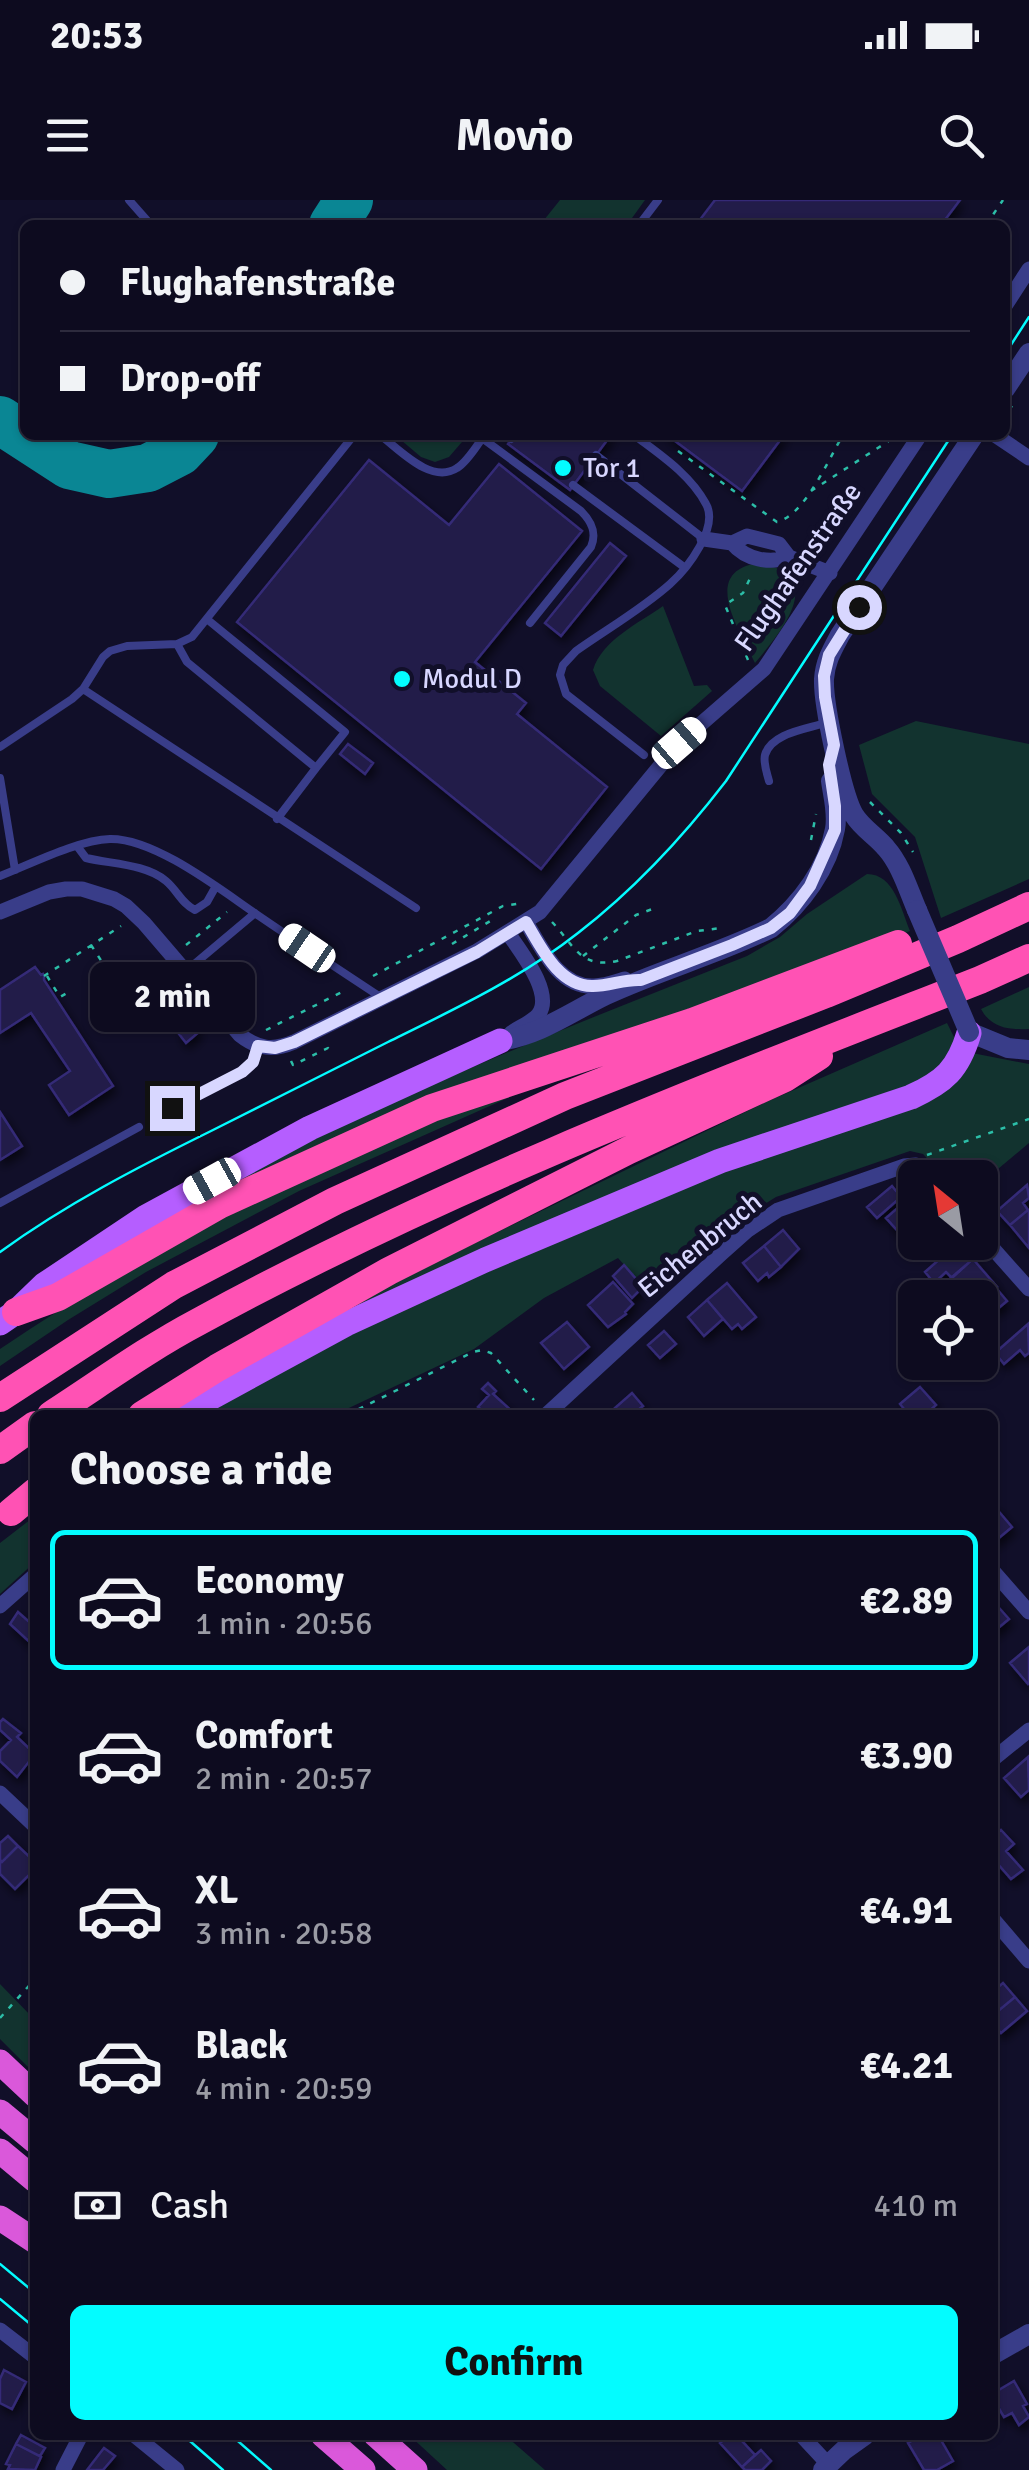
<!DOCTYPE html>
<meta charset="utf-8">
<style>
body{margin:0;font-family:Signika,sans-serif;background:#1b192c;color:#f1f3f6;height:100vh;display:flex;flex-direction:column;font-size:38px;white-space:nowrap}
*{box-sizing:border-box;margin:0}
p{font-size:32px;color:#9a9ba4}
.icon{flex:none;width:55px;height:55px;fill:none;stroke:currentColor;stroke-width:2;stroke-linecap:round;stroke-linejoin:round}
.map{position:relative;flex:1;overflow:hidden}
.panel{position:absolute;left:30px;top:1210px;width:968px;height:1030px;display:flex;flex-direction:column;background:#0d0b1f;border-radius:15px;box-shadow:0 2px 8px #0004,0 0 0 2px #2d2b3d}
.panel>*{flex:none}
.hud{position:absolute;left:20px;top:20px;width:990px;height:220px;border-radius:15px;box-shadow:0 2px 8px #0004,0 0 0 2px #2d2b3d;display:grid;align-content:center;height:220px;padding:0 40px;background:#0d0b1f}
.needle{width:65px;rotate:330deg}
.buttons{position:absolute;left:898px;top:960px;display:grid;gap:20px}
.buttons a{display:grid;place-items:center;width:100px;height:100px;border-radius:15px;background:#0d0b1f;box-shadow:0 2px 8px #0004,0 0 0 2px #2d2b3d;font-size:50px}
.end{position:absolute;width:45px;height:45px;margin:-22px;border:12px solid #d8d7ff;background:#111;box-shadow:0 0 0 5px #111}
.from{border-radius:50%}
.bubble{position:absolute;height:70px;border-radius:15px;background:#0d0b1f;box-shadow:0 2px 8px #0004,0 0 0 2px #2d2b3d;font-size:32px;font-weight:700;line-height:70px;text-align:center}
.car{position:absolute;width:30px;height:60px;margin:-30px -15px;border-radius:12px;box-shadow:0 0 8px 2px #0007;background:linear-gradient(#fff 24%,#345 0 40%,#fff 0 76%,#345 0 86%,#fff 0)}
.hud b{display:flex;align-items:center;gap:35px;height:95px;font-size:38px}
.hud b+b{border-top:2px solid #2d2b3d}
.hud i{width:25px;height:25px;background:#f1f3f6}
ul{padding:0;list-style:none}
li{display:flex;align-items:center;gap:30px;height:140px;margin:0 20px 15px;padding:0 20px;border:5px solid transparent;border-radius:15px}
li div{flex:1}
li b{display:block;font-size:38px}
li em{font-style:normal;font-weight:700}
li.current{border-color:#03fcff}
li>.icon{width:90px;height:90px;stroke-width:1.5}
h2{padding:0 40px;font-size:45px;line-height:120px}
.pay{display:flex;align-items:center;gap:25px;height:110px;padding:0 40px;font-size:38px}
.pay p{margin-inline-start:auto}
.button{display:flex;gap:20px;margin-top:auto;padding:20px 40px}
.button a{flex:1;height:115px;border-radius:15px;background:#03fcff;color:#111;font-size:40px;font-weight:700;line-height:115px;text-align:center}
.status{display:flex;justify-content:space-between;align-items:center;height:70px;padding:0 50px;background:#0d0b1f;direction:ltr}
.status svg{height:28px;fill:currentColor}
header{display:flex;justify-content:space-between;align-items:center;height:130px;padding:0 40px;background:#0d0b1f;font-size:45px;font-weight:700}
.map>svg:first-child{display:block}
</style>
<div class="status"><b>20:53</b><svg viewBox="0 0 49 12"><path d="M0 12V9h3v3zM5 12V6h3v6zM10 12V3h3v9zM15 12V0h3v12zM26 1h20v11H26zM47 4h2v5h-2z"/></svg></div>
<header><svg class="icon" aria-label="menu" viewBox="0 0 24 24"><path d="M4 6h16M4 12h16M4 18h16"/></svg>Movio<svg class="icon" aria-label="search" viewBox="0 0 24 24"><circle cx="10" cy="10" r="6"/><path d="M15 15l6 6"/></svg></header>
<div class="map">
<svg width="1029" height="2270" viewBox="0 0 1029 2270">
<defs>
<filter id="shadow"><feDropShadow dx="3" dy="5.5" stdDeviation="5" flood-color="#0009"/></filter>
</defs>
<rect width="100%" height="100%" fill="#110f29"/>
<path fill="#12332f" d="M560,0H645L627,25H540Z
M395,235H468L449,257L435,262L421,257Z
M758,363C829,375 782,431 755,463C741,432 699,372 758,363Z
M663,406L694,486L707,485L712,491L661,536L600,486L593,470C602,440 639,423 663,406Z
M916,521L1029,544V679L941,718L915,637L872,594L859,545Z
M867,674C894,674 901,709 910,731L147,1034C184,1012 220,987 258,968C417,885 581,822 747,756L780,737L807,714Z
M1029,787V829C1009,830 991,828 981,809Z
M947,823L957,843L972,853L1029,864V943L980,984V978L945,977L923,954L910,951L776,997L734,1023L653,1097L618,1058L544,1098L474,1149L334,1215H188L386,1086L764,903Z
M526,885H537L299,991L146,1072L68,1120L0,1166V1149C124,1065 259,993 398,935C440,917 483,902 526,885Z
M35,1316V1362L0,1394V1343Z
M0,1784L35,1820V1874L0,1839Z
M409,2235H505L545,2270H447Z"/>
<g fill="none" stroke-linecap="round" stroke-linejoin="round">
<path stroke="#0a8694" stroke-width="48" d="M333,25L349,0
M0,220L69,265L109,274L148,268L179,252L195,235"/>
</g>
<path fill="#201b4a" stroke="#342c77" stroke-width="2.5" filter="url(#shadow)" d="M715,0H960L941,25H696Z
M514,235H611L570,290L508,244Z
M667,235H784L742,291Z
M369,260L449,325L499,264L582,331L475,462L526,503L517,514L607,587L541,669L237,422Z
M610,343L626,356L561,436L545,423Z
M348,544L373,563L365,574L340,554Z
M35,767L41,775L43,774L44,776V780L113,886L69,915L49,885L70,871L31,813L0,833V790Z
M186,818L199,832L186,843L179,834L184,830L179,824Z
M0,912L22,946L0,960Z
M1027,985L1029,998L1023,1003L1028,1010L1010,1025L997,1011Z
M892,986L901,997L877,1018L867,1007Z
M915,993V1030L905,1039L886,1018Z
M1028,1010H1029V1048L1010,1025Z
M783,1030L799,1049L781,1067L764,1046Z
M958,1043L973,1059L952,1078L946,1072L934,1083L939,1089L929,1098H915L913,1111L904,1101L930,1078L925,1072Z
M764,1046L781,1067L769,1077L767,1073L758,1081L743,1063Z
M973,1059L997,1087L984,1099L991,1106L981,1115L980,1098H962L946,1082Z
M624,1065L643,1087L632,1098L613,1076Z
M613,1082L633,1104L625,1112L626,1114L608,1127L588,1105Z
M727,1083L756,1117L742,1129L738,1124L732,1129L707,1100Z
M996,1088L1007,1101L995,1111L984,1099Z
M707,1100L723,1119L704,1136L688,1117Z
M567,1122L589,1147L564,1169L541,1143Z
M1028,1124L1029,1153L1025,1156L1020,1150L1004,1164L995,1153Z
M664,1131L676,1144L660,1158L648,1145Z
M488,1183L496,1191L493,1194L514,1213L513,1215H487L478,1207L489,1195L482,1189Z
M920,1187L936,1205L925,1215H909L900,1204Z
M632,1193L643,1206L634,1213L635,1215H607Z
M995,1307L1012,1327L993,1343L992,1309Z
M992,1400L1009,1419L992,1433Z
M18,1412L35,1427V1447L10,1424Z
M1029,1447V1483L1028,1484L1010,1463Z
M3,1519L21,1533L17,1537L35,1554L17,1577L0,1561V1551L11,1540L0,1530V1522Z
M1028,1557L1029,1590L1021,1597L1004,1578Z
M1001,1630L1014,1644L1006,1651L1023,1670L1011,1679L996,1662L992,1665V1637Z
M8,1636L18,1646L2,1662L0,1660V1643Z
M18,1646L35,1662V1673L32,1676L30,1674L15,1689L0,1674V1660L2,1662Z
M1003,1783L1015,1797L992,1816V1792Z
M1015,1797L1027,1811L1001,1833L992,1823V1816Z
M4,2170L26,2182L12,2209L0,2203V2179Z
M1014,2181L1027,2204L1023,2206L1029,2217L1019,2225L1012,2213L1004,2217L992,2197V2194Z
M21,2235L45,2248L40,2256L16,2244Z
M729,2235H751L743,2242L755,2255L742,2267L720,2243Z
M922,2235H938L953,2261L937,2270H924L908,2243Z
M16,2244L41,2257L35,2270L8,2269L10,2265L6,2264Z
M104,2248L115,2256L103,2270H87Z
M761,2250L771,2261L762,2270H745L742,2267Z"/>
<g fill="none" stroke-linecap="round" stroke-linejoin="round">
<path stroke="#2cbea8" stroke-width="2.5" stroke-dasharray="5 8" stroke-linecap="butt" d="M986,25L1003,0
M1005,218L1012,206
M678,251L777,322C805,315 828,260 843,235
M811,291L898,235
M748,460L725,405L743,393L752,374
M870,602L901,633L913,652
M811,640L816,614
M552,722C574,745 580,769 617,761L697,731L721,728
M452,744L492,720
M91,745L104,765
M186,745L227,712
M583,756L636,715L658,707
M44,776L121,726
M47,776L60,797L72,790
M373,776L503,706L522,703
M266,830L344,791
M291,861L293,865L328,848L330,853
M927,955L1029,919
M347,1215L473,1152L482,1150L491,1153L534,1200
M0,1818L35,1779"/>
<path stroke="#393d89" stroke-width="8" d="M129,0L151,25
M639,25L658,0
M380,235C399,249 431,285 457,268C467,262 476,247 483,237
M506,235L511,239
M634,235C659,254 690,274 706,304C719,327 688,368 670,384C642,409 607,429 576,451L563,465L560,475L566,494L644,555
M482,238L581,311C592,322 597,333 591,347L530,423
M596,255L704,339
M573,285L684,367
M208,420L345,532L316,568
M177,444L187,462L316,568L277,619
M83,489L416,708
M0,547L72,499L83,489L103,457L110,451L127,446L177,444L192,437L354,235
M0,578L15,670
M769,581C767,573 763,563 765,555C771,533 807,529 825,523
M77,646L86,658C111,664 146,664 166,681C177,690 182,704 195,710L207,702L216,686
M0,676C31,664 78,640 110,639C155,638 222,691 259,716C300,744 341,771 382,798
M186,771L255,713
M173,908L242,872L253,862L258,846
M0,1003L139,927"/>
<path stroke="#393d89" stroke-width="15" d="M1005,106L1029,69
M995,235L1029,258
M704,339L732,343L747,336L779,344L789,357L830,373
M732,343C746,360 770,364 789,357
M0,712L49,692L66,689H82L114,699L126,706L144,723L240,835C258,849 273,851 294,842L477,751L540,712L679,543L764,469L920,235
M526,722C541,747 559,788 594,786C604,786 615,782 625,779
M508,733C520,751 555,794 538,815C531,823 519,827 511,833
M980,1034L1029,1089
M546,1215L722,1053L748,1030L778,1010L904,966L916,965L930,978
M992,1370L1029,1412
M0,1406L35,1375
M992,1560L1029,1530
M0,1593L35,1626
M992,1718L1029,1761
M0,2130L35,2157
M134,2235L177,2270
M801,2235L828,2264
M63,2270L81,2235"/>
<path stroke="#393d89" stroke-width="20" d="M1005,189L1029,153
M917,710C908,689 901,665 886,648C876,636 862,628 854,615C842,595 823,503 824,479C825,462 832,450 840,435L974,235
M969,832L1008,848L1029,850
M500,841C542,834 569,813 606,795C660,770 718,754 771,728C801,704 828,668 835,629C838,613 833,596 831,581
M992,2155L1029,2134
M823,2270L844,2250L865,2235"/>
<path stroke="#b55eff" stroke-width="25" d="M0,1123L16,1112L44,1085L146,1017L310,928L500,841
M179,1215L346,1124L485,1060L720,961L911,897C944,882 958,870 969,833"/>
<path stroke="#da58da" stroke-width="25" d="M0,1862L35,1895
M0,1912L35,1941
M0,1951L35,1980
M0,2018L35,2041
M323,2235L363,2270
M376,2235L415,2270"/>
<path stroke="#ff52b4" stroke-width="28" d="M16,1112L58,1097L219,1005L432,908L692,822L898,744
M0,1198L174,1085L335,1001L565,896L826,794L958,739L1029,706
M51,1215C99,1184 147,1149 198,1122C448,985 715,884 980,780L1029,758
M142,1215L217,1168L389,1071L629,950L785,878L819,856
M0,1250L35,1225
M11,1312L35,1292"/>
<path stroke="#03fcff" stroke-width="2.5" d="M1005,154L1029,117
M0,1052C66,1004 138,967 211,931C270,901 329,872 388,842C453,810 521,778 578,733C635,689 683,637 726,581L952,235
M0,2064L35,2093
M0,2099L35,2128
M183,2235L223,2270
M231,2235L271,2270"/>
<path stroke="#393d89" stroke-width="20" d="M917,710L969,832"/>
</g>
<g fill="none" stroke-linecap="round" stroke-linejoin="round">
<path stroke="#d8d7ff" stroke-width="12" d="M172,908L242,872L253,862L258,846L275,848L294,842L477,752L526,722C541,747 559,787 593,786C610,786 624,779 641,780L732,745L771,728L790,713L810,686L835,630V606L829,565L834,545L825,497L824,476L829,455L859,407"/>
</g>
<g fill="#03fcff" stroke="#110f29" stroke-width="4">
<circle cx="563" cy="268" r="10"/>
<circle cx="402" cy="479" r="10"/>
</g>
<g text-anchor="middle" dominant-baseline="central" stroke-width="10" stroke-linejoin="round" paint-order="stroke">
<g font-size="28" fill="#d8d7ff" stroke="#110f29" text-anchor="start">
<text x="583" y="268">Tor 1</text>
<text x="422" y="479">Modul D</text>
</g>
<g font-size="28" fill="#d8d7ff" stroke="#110f29">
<text transform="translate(798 367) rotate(-55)">Flughafenstraße</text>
<text transform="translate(700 1045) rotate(-39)">Eichenbruch</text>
</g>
</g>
</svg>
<div class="buttons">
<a><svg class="needle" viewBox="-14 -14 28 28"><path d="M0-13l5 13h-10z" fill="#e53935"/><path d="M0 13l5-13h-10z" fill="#9a9ba4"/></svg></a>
<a><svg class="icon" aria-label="locate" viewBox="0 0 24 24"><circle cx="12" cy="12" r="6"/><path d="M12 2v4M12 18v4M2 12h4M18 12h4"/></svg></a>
</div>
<i class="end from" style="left:859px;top:407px"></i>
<i class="end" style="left:172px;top:908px"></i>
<div class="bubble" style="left:90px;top:762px;width:165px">2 min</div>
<i class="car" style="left:679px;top:543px;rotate:49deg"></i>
<i class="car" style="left:307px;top:748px;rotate:304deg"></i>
<i class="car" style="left:212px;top:981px;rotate:241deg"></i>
<div class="hud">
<b><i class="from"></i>Flughafenstraße</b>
<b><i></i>Drop-off</b>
</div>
<section class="panel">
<h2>Choose a ride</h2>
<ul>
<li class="current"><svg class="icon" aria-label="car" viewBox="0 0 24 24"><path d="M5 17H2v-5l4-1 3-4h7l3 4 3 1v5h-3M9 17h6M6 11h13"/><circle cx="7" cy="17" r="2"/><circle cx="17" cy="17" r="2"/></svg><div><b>Economy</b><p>1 min · 20:56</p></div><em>€2.89</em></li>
<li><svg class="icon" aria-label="car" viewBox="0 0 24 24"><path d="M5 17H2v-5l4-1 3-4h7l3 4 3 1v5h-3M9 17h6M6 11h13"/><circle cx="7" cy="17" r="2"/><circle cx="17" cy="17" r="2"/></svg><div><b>Comfort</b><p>2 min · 20:57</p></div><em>€3.90</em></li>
<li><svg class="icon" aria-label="car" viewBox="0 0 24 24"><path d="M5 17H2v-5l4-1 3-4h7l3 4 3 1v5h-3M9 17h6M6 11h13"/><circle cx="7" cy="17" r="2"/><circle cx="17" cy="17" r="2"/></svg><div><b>XL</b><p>3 min · 20:58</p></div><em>€4.91</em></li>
<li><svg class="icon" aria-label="car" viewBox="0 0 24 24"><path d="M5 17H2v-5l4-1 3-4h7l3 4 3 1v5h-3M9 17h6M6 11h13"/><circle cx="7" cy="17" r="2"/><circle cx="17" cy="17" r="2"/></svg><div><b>Black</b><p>4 min · 20:59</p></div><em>€4.21</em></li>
</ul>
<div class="pay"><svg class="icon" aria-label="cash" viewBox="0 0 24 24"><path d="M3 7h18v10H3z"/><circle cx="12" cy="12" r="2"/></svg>Cash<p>410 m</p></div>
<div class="button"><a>Confirm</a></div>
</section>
</div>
